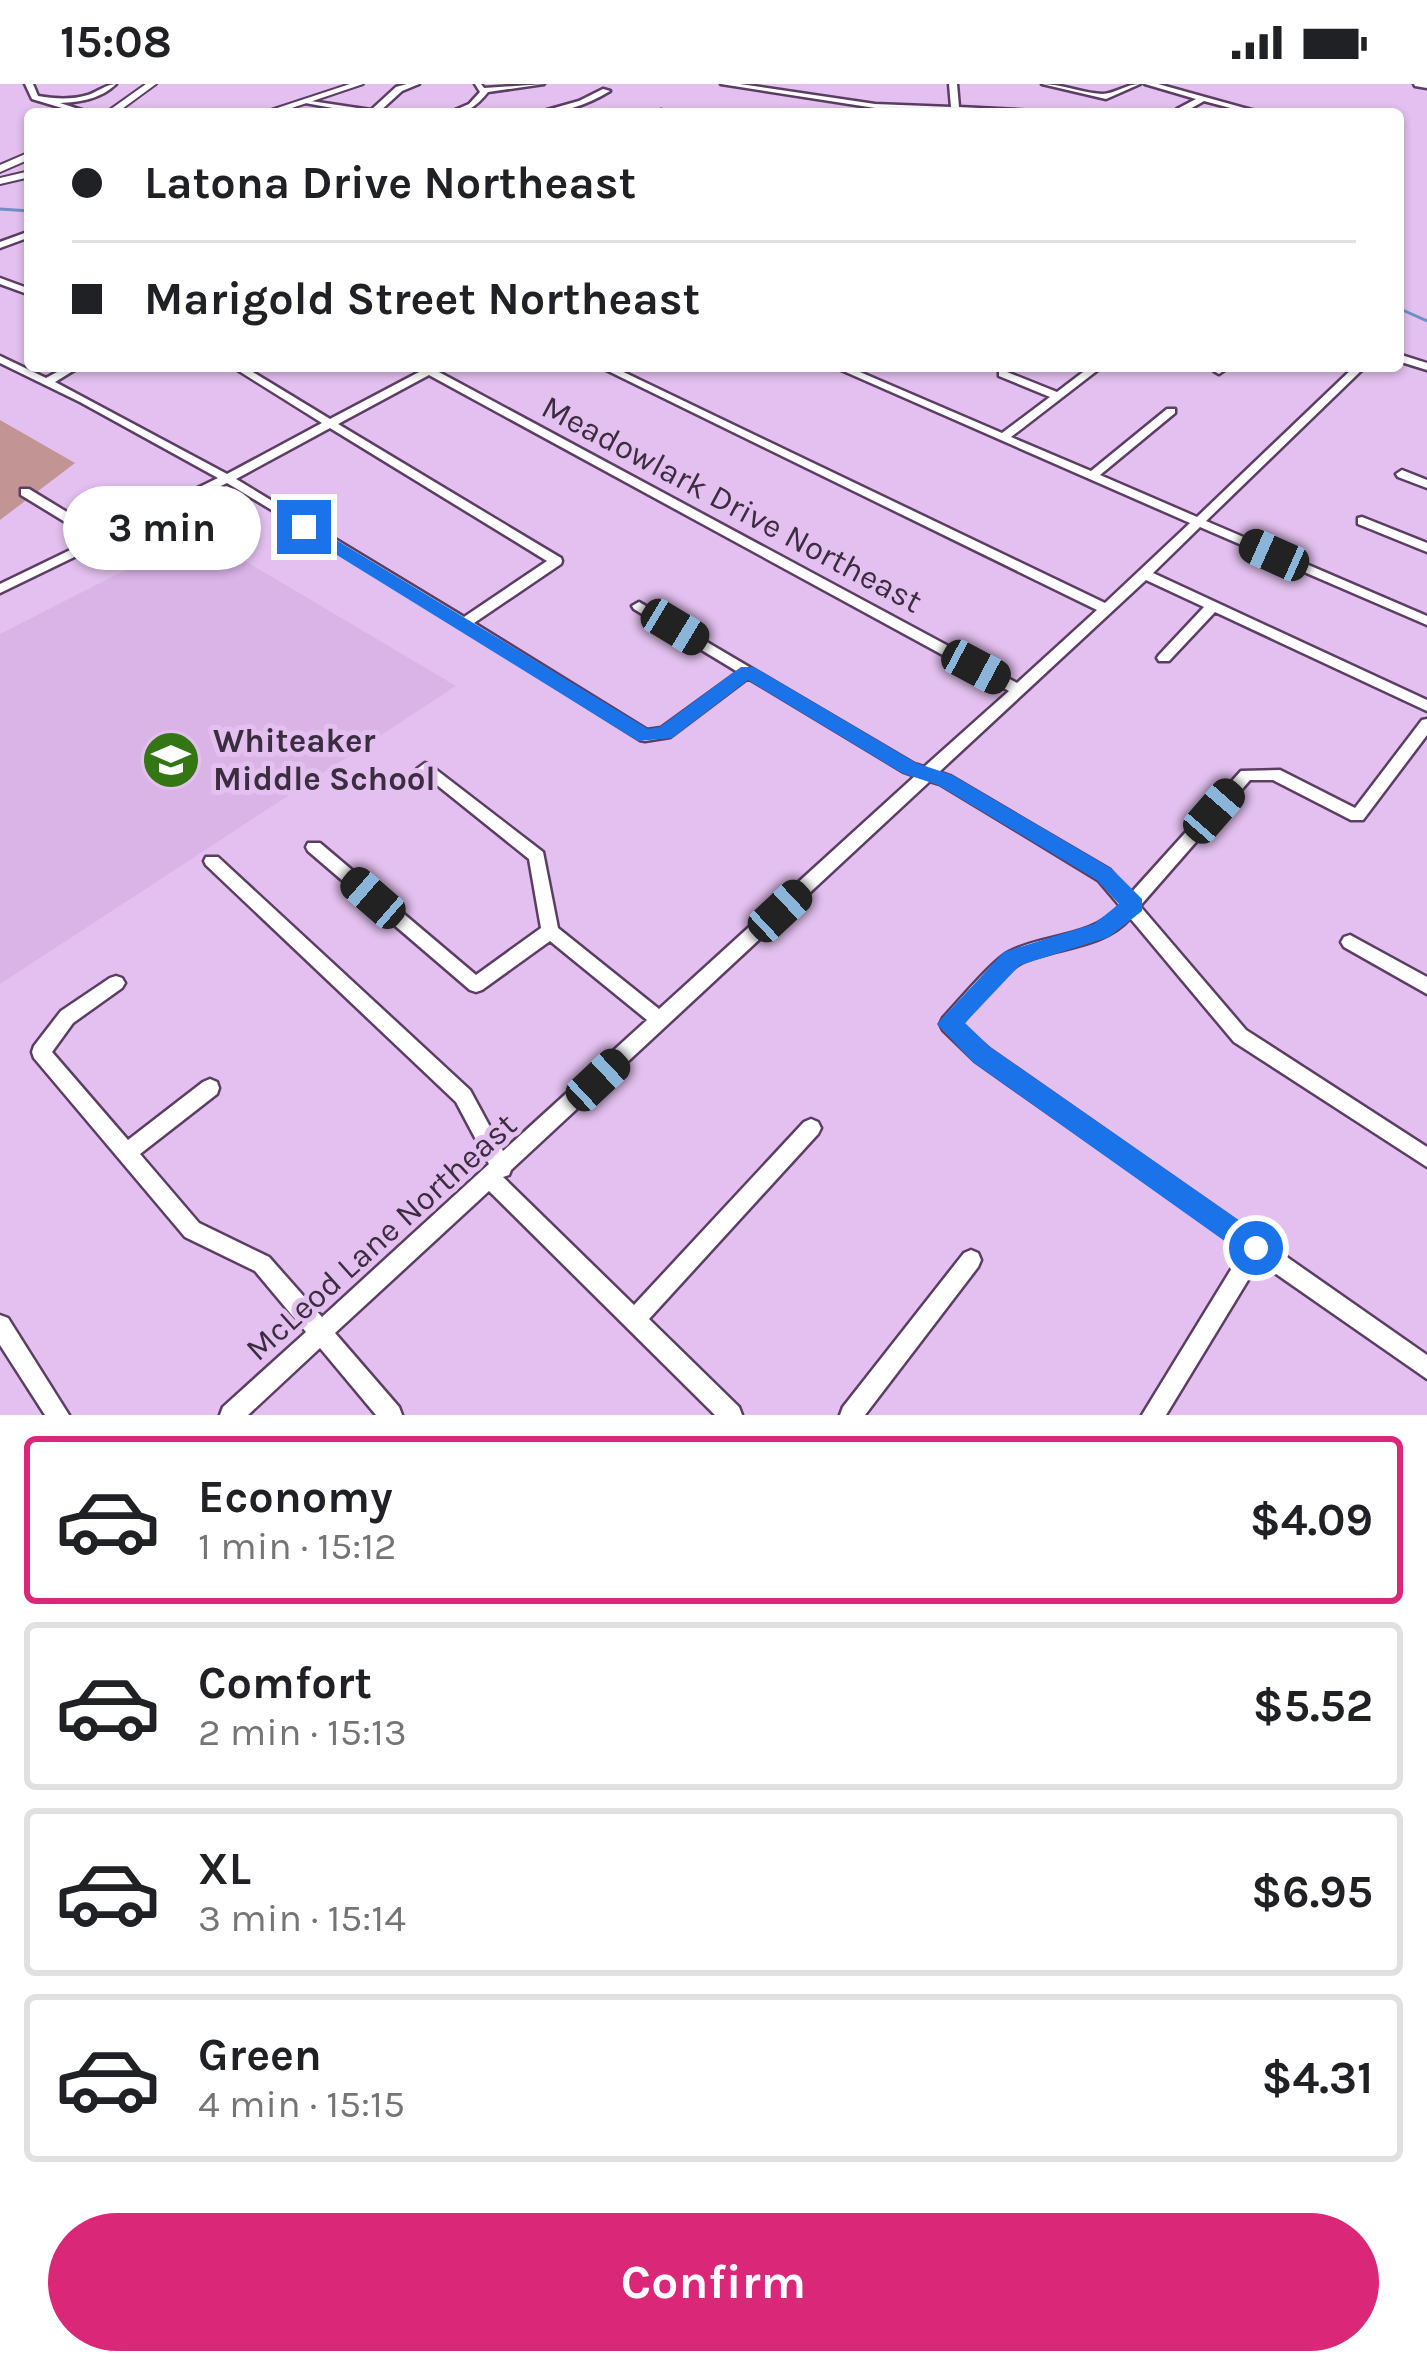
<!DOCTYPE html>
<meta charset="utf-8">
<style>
body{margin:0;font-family:Karla,sans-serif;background:#f6f6f6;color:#202124;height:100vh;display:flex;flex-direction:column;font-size:45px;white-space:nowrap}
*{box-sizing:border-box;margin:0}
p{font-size:39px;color:#757577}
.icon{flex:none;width:66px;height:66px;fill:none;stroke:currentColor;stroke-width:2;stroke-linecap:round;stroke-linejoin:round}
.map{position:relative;height:1331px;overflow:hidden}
.drawer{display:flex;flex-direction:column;background:#fff;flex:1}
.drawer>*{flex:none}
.top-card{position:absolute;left:24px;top:24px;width:1380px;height:264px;border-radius:12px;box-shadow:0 3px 9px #0004;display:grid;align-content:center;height:264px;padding:0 48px;background:#fff}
.end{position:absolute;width:54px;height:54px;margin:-27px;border:15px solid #1a73e8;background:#fff;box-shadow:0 0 0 6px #fff}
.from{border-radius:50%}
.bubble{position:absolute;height:84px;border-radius:42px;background:#fff;box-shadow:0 3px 9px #0004;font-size:39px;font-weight:700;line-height:84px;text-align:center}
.car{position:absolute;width:36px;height:72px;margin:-36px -18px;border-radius:15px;box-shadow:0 0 9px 3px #0007;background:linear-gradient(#222 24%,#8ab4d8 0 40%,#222 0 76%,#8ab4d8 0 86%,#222 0)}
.top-card b{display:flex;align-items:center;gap:42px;height:114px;font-size:45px}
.top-card b+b{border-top:3px solid #e0e0e0}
.top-card i{width:30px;height:30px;background:#202124}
ul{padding:21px 0 0;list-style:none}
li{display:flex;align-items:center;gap:36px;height:168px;margin:0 24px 18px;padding:0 24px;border:6px solid #e0e0e0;border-radius:12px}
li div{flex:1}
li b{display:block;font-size:45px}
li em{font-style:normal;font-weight:700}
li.selected{border-color:#db2777}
li>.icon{width:108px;height:108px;stroke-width:1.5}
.button{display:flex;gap:24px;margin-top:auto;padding:24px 48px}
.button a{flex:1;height:138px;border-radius:72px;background:#db2777;color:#fff;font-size:48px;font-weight:700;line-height:138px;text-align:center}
.status{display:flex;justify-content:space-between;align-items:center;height:84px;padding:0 60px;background:#fff;direction:ltr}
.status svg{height:33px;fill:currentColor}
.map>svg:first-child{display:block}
</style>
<div class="status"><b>15:08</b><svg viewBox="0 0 49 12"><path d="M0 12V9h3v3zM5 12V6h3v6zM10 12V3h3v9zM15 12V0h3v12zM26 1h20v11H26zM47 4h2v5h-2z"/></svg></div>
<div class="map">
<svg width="1427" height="1331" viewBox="0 0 1427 1331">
<rect width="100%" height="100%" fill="#e3c0ef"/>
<path fill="#dab3e7" d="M198,449L456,602L0,900V550Z"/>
<path fill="#c39494" d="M0,336L75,379L0,436Z"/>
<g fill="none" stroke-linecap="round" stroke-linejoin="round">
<path stroke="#6d91c7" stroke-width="3" d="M0,125L30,127
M1398,224L1427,237"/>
<defs>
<path id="minor" d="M25,0H33L38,12C55,15 72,16 88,11C99,7 105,1 116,0C101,15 80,18 60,19L94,30H82L32,15Z
M407,0H419L402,7L379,28L384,30H365L300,18L304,16L371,26L396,3Z
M475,0H481L484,4L544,0L488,8C476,23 466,30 446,30L469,20L480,8Z
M721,0H740L875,20L951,23L949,0H957L959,23L1056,28L1060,30L875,24Z
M1042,0C1063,0 1082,9 1102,10C1115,10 1126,0 1140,0L1106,15Z
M1145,0H1158L1266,30H1253L1204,17L1183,29H1177V25L1196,15Z
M1414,0H1427V4L1415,2Z
M603,5L610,7C587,21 560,30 533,30L579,17Z
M661,26L664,30H651Z
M30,147V153L0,164V158Z
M0,194L30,205V211L0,200Z
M1398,270L1427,279V286L1398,277Z
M0,272L46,294L68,282H81L55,298L227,390L322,339L231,282H243L330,335L421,287L415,282H441L437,287L1017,599L1097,526L598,282H611L1105,519L1190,439L832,282H846L1002,349L1050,313L999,292V288H1007L1057,308L1091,282H1103L1011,353L1091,387L1167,325H1175V329L1100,391L1197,433L1355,282H1366L1206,437L1427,532V541L1200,443L1153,489L1427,616V627L1215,528L1169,577H1159L1157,574L1159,571L1204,523L1146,496L939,688L950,692L1110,786L1130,810L1241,687L1280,686L1355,724L1422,636L1427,635V651L1363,736H1351L1273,696H1250L1140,822L1246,946L1427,1063V1083L1234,958L1130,834C1104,864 1057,863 1023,878C1006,885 975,924 961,940L989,965L1427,1271V1295L1259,1178L1166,1331H1142L1243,1166L975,977L943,946L940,940L943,934C957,919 993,876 1009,868C1045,849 1091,855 1120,822L1098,796L940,700L930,697L511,1086L509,1091L503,1093L634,1221L804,1038L811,1035L818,1038L821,1044L818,1050L649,1235L739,1323L742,1331H715L489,1107L335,1249L399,1323L402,1331H376L320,1264L248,1331H220L223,1323L306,1248L255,1187L185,1153L34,974L32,968L34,962L61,927L110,894L116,892L122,894L125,899L122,904L73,939L52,968L128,1056L203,998L210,995L217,998L219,1004L217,1010L140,1070L199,1139L269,1173L322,1233L489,1080L456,1018L206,781L204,777L206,773H218L470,1006L503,1067L647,936L550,857L482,906L476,908L470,906L308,767L306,763L308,759H320L476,891L541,844L529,775L417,685L425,679L430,681L543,768L558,844L659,925L915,692L904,688L748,594L670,653L645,657L640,656L323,457L227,399L0,509V500L93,455L21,411V405H29L103,450L218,394L80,318L0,279ZM429,291L1009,607L924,683L914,680L639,518L632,522L634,525L738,588L661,644L647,646L474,539L561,480L562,477L561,474L338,340ZM330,344L547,477L464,533L236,395Z
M1219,282H1230L1219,290L1214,287Z
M1402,386L1427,396V404L1398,393L1396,390Z
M1362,433L1427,459V468L1358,440V434Z
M1350,851L1427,893V910L1344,863L1341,858L1344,853Z
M971,1166L978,1169L981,1176L978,1183L865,1331H840L843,1323L964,1169Z
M0,1231L8,1234L69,1331H45L0,1261Z"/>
<path id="major" d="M146,0H156L115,30H104Z
M350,0H363L274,30H259Z
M30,68V75L0,88V81Z
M30,87V93L0,100V94Z"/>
</defs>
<use href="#minor" stroke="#5c3e65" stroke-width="5"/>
<use href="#major" stroke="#5c3e65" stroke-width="4"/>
<use href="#minor" fill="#fff" fill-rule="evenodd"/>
<use href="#major" fill="#fff" fill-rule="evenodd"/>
</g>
<path fill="#1a73e8" d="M298,440H310L648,645L660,643L741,583H754L916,679L952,691L1112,785L1142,815V827L1109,853L1020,881L965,939L990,963L1266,1155L1270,1164L1266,1173L1256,1177L1247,1173L973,978L937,940L1004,868L1094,840L1119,820L1097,796L938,701L902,689L748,596L672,654L638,657L298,447Z"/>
<defs>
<symbol id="school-disc" viewBox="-11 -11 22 22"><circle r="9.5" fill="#347614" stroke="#e3c0ef"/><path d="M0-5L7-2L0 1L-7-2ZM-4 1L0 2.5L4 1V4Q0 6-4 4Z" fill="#fff"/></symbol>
</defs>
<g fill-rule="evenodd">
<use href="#school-disc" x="138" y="643" width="66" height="66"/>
</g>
<g text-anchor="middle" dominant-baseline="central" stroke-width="10" stroke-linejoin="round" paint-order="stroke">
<g font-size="33" fill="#3b2d40" stroke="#e3c0ef">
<text transform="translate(732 420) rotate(28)">Meadowlark Drive Northeast</text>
<text transform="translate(381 1153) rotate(-42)">McLeod Lane Northeast</text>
</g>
<g font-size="33" font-weight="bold" fill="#3b2d40" stroke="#e3c0ef" text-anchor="start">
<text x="213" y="657">Whiteaker<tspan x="213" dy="38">Middle School</tspan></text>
</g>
</g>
</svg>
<i class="end from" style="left:1256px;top:1164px"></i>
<i class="end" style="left:304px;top:443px"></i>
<div class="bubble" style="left:63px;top:402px;width:198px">3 min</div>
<i class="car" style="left:1274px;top:471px;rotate:294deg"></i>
<i class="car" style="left:675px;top:543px;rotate:121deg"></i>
<i class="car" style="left:976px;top:583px;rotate:118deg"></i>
<i class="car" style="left:1214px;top:727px;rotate:41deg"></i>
<i class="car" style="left:373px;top:814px;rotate:311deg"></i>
<i class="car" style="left:780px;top:827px;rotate:47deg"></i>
<i class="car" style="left:598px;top:996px;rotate:47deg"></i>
<div class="top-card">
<b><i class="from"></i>Latona Drive Northeast</b>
<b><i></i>Marigold Street Northeast</b>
</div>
</div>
<section class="drawer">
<ul>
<li class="selected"><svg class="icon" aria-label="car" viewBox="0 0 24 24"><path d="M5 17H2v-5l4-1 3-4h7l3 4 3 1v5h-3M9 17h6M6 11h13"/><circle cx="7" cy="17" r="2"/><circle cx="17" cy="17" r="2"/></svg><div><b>Economy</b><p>1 min · 15:12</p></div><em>$4.09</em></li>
<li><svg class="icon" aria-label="car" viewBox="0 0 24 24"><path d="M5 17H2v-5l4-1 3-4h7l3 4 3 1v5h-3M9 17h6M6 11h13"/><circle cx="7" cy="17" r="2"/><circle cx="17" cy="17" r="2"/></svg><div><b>Comfort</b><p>2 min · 15:13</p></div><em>$5.52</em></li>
<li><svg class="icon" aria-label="car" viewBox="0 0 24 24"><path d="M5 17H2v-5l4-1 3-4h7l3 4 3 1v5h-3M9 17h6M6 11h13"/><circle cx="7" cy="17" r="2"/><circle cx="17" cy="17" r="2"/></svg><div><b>XL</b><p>3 min · 15:14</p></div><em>$6.95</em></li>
<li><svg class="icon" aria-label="car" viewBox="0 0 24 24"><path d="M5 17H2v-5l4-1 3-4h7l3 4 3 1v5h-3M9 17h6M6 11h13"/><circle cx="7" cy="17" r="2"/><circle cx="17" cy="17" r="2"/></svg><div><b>Green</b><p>4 min · 15:15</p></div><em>$4.31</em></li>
</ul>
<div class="button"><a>Confirm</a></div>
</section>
